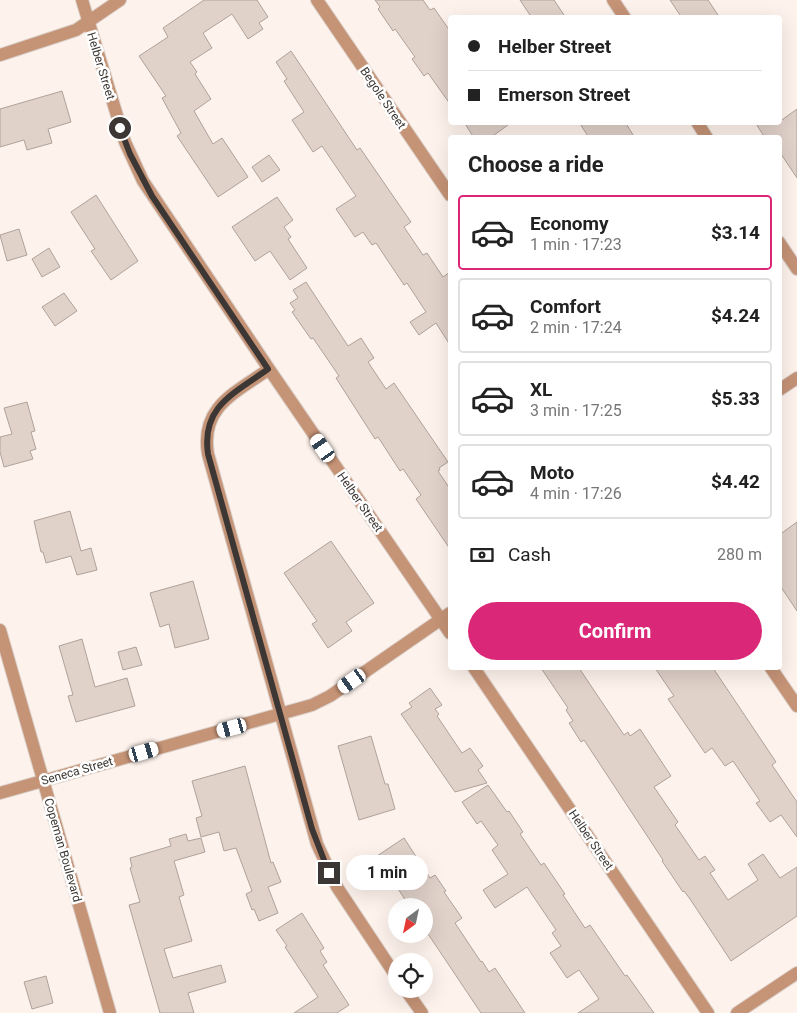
<!DOCTYPE html>
<meta charset="utf-8">
<style>
body{margin:0;font-family:Roboto,sans-serif;background:#f2f2f2;color:#222;height:100vh;display:flex;flex-direction:column;font-size:19px;white-space:nowrap}
*{box-sizing:border-box;margin:0}
p{font-size:16px;color:#767676}
.icon{flex:none;width:28px;height:28px;fill:none;stroke:currentColor;stroke-width:2;stroke-linecap:round;stroke-linejoin:round}
.map{position:relative;flex:1;overflow:hidden}
.panel{position:absolute;left:448px;top:135px;width:334px;height:535px;display:flex;flex-direction:column;background:#fff;border-radius:5px;box-shadow:0 5px 20px #0002}
.panel>*{flex:none}
.hud{position:absolute;left:448px;top:15px;width:334px;height:110px;border-radius:5px;box-shadow:0 5px 20px #0002;display:grid;align-content:center;height:110px;padding:0 20px;background:#fff}
.needle{width:32px;rotate:213deg}
.buttons{position:absolute;left:388px;top:898px;display:grid;gap:10px}
.buttons a{display:grid;place-items:center;width:45px;height:45px;border-radius:50%;background:#fff;box-shadow:0 5px 20px #0002;font-size:25px}
.end{position:absolute;width:22px;height:22px;margin:-11px;border:6px solid #3c3734;background:#fff;box-shadow:0 0 0 2px #fff}
.from{border-radius:50%}
.bubble{position:absolute;height:35px;border-radius:18px;background:#fff;box-shadow:0 5px 20px #0002;font-size:16px;font-weight:700;line-height:35px;text-align:center}
.car{position:absolute;width:15px;height:30px;margin:-15px -8px;border-radius:6px;box-shadow:0 0 4px 1px #0007;background:linear-gradient(#fff 24%,#345 0 40%,#fff 0 76%,#345 0 86%,#fff 0)}
.hud b{display:flex;align-items:center;gap:18px;height:48px;font-size:19px}
.hud b+b{border-top:1px solid #e0e0e0}
.hud i{width:12px;height:12px;background:#222}
ul{padding:0;list-style:none}
li{display:flex;align-items:center;gap:15px;height:75px;margin:0 10px 8px;padding:0 10px;border:2px solid #e0e0e0;border-radius:5px}
li div{flex:1}
li b{display:block;font-size:19px}
li em{font-style:normal;font-weight:700}
li.current{border-color:#db2777}
li>.icon{width:45px;height:45px;stroke-width:1.5}
h2{padding:0 20px;font-size:22px;line-height:60px}
.pay{display:flex;align-items:center;gap:12px;height:55px;padding:0 20px;font-size:19px}
.pay p{margin-inline-start:auto}
.button{display:flex;gap:10px;margin-top:auto;padding:10px 20px}
.button a{flex:1;height:58px;border-radius:30px;background:#db2777;color:#fff;font-size:20px;font-weight:700;line-height:58px;text-align:center}
.map>svg:first-child{display:block}
</style>
<div class="map">
<svg width="797" height="1013" viewBox="0 0 797 1013">
<rect width="100%" height="100%" fill="#fef3ec"/>
<path fill="#e0d1c9" stroke="#afa29a" d="M204,0H257L268,17L259,23L263,29L248,39L232,14L203,33L212,48L190,62L197,72L195,74L211,99L194,111L213,144L222,138L248,177L218,197L177,136L181,133L162,98L166,96L139,56L168,37L163,28Z
M375,0H423L430,10L434,8L450,31V104L428,73L424,76L412,59L415,57L395,29L393,31L378,9L380,7Z
M520,0H554L566,18H532Z
M670,0H708L720,18H682Z
M291,51L357,150L360,148L411,222L404,227L423,255L427,253L443,277L450,272V345L436,323L419,335L410,322L426,312L407,283L404,285L376,243L372,245L363,232L355,237L336,209L356,196L322,146L313,152L292,120L304,112L284,81L287,79L276,62Z
M62,91L71,122L48,129L52,143L27,150L24,140L0,147V109Z
M797,109V178L779,151V138H765L755,122H779Z
M464,122H512L490,138H474Z
M579,122H625L635,138H589Z
M269,155L280,170L262,182L252,167Z
M96,195L138,261L111,280L91,251L95,249L71,212Z
M277,197L293,220L284,227L291,237L288,239L307,268L290,280L270,251L255,261L232,227Z
M19,229L27,255L7,261L0,235Z
M49,248L60,267L42,277L32,259Z
M306,282L348,346L361,338L374,358L368,362L386,389L394,383L448,462L439,468L440,470L438,471L450,489V549L416,499L421,495L403,469L400,471L378,437L375,439L336,378L339,376L313,338L311,339L292,312L295,310L290,303L298,298L293,290Z
M64,293L77,311L55,326L42,307Z
M27,402L35,431L31,432L36,449L30,451L33,459L4,467L0,452V437L12,434L4,408Z
M70,511L81,551L91,548L97,570L77,575L71,556L46,563L43,552H41L34,521Z
M797,522V611L779,584V535Z
M331,541L374,603L346,622L352,631L328,648L312,624L317,621L284,573Z
M193,581L209,639L175,648L169,624L160,627L150,593Z
M82,639L95,687L127,678L135,706L76,722L68,696L73,695L59,646Z
M136,647L142,665L123,670L118,652Z
M541,668H579L624,735L628,732L630,736L640,729L671,776L654,787L678,822L675,825L699,860L705,856L715,870L710,873L728,900L758,880L748,864L763,854L780,878L797,867V916L731,961L690,899L684,891L683,892L662,861L663,860L584,740L581,742L569,723L573,721L566,710L568,708Z
M655,668H713L776,762L772,765L797,802V837L781,815L770,822L756,803L760,801L733,761L725,766L712,748L705,753L668,699L674,696Z
M430,688L442,705L435,709L439,714L437,716L462,753L470,748L483,766L478,770L487,783L455,792L401,714L412,707L409,703Z
M371,736L385,784H388L395,809L359,820L338,746Z
M245,766L271,863L273,862L281,882L268,887L278,913L259,921L254,909L252,910L246,894L252,891L236,848L224,851L219,832L201,837L196,818L202,816L192,781Z
M488,785L507,812L509,811L523,832L520,834L541,865L544,863L565,894L563,895L585,928L590,925L625,976L627,975L654,1013H578L599,999L579,970L567,978L550,953L561,946L552,933L556,930L527,887L495,908L483,890L508,874L492,850L498,845L481,821L477,824L462,802Z
M186,834L188,841L201,838L205,852L174,861L184,895L179,897L192,941L164,949L173,978L221,965L226,982L188,993L194,1013H160L129,905L140,902L130,868L132,867L130,858L171,846L169,839Z
M404,838L430,878L435,875L446,891L444,892L462,918L455,923L481,962L482,961L489,972L495,968L525,1013H481L424,928V906H409L397,887L396,888L377,856Z
M302,913L324,948L320,951L327,962L323,965L349,1005L337,1013H294L318,997L285,947L287,946L276,930Z
M46,976L53,1003L32,1009L24,982Z"/>
<g fill="none" stroke-linecap="round" stroke-linejoin="round">
<defs>
<path id="minor" d="M82,0L125,142L143,181L269,369L450,633
M317,0L450,195
M613,0L625,18
M0,55L76,30L120,0
M697,122L707,138
M779,242L797,269
M269,369C235,393 200,407 208,454L317,844L337,887L396,976
M779,390L797,378
M0,630L110,1013
M474,668L708,1013
M771,668L797,706
M0,793L312,705L330,696L450,613
M405,989L422,1013
M737,1013L797,973"/>
</defs>
<use href="#minor" stroke="#dbd1cb" stroke-width="14"/>
<use href="#minor" stroke="#c59376" stroke-width="12"/>
</g>
<g fill="none" stroke-linecap="round" stroke-linejoin="round">
<path stroke="#3c3734" stroke-width="6" d="M120,128L130,154L152,196L268,369C235,393 201,406 208,454L312,829L329,873"/>
</g>
<g text-anchor="middle" dominant-baseline="central" stroke-width="5" stroke-linejoin="round" paint-order="stroke">
<g font-size="12" fill="#3c3734" stroke="#fff">
<text transform="translate(101 66) rotate(73)">Helber Street</text>
<text transform="translate(383 98) rotate(56)">Begole Street</text>
<text transform="translate(360 502) rotate(55)">Helber Street</text>
<text transform="translate(77 771) rotate(-16)">Seneca Street</text>
<text transform="translate(591 840) rotate(56)">Helber Street</text>
<text transform="translate(63 850) rotate(74)">Copeman Boulevard</text>
</g>
</g>
</svg>
<div class="buttons">
<a><svg class="needle" viewBox="-14 -14 28 28"><path d="M0-13l5 13h-10z" fill="#e53935"/><path d="M0 13l5-13h-10z" fill="#767676"/></svg></a>
<a><svg class="icon" aria-label="locate" viewBox="0 0 24 24"><circle cx="12" cy="12" r="6"/><path d="M12 2v4M12 18v4M2 12h4M18 12h4"/></svg></a>
</div>
<i class="end from" style="left:120px;top:128px"></i>
<i class="end" style="left:329px;top:873px"></i>
<div class="bubble" style="left:346px;top:855px;width:82px">1 min</div>
<i class="car" style="left:323px;top:448px;rotate:325deg"></i>
<i class="car" style="left:352px;top:681px;rotate:235deg"></i>
<i class="car" style="left:232px;top:728px;rotate:255deg"></i>
<i class="car" style="left:144px;top:752px;rotate:74deg"></i>
<div class="hud">
<b><i class="from"></i>Helber Street</b>
<b><i></i>Emerson Street</b>
</div>
<section class="panel">
<h2>Choose a ride</h2>
<ul>
<li class="current"><svg class="icon" aria-label="car" viewBox="0 0 24 24"><path d="M5 17H2v-5l4-1 3-4h7l3 4 3 1v5h-3M9 17h6M6 11h13"/><circle cx="7" cy="17" r="2"/><circle cx="17" cy="17" r="2"/></svg><div><b>Economy</b><p>1 min · 17:23</p></div><em>$3.14</em></li>
<li><svg class="icon" aria-label="car" viewBox="0 0 24 24"><path d="M5 17H2v-5l4-1 3-4h7l3 4 3 1v5h-3M9 17h6M6 11h13"/><circle cx="7" cy="17" r="2"/><circle cx="17" cy="17" r="2"/></svg><div><b>Comfort</b><p>2 min · 17:24</p></div><em>$4.24</em></li>
<li><svg class="icon" aria-label="car" viewBox="0 0 24 24"><path d="M5 17H2v-5l4-1 3-4h7l3 4 3 1v5h-3M9 17h6M6 11h13"/><circle cx="7" cy="17" r="2"/><circle cx="17" cy="17" r="2"/></svg><div><b>XL</b><p>3 min · 17:25</p></div><em>$5.33</em></li>
<li><svg class="icon" aria-label="car" viewBox="0 0 24 24"><path d="M5 17H2v-5l4-1 3-4h7l3 4 3 1v5h-3M9 17h6M6 11h13"/><circle cx="7" cy="17" r="2"/><circle cx="17" cy="17" r="2"/></svg><div><b>Moto</b><p>4 min · 17:26</p></div><em>$4.42</em></li>
</ul>
<div class="pay"><svg class="icon" aria-label="cash" viewBox="0 0 24 24"><path d="M3 7h18v10H3z"/><circle cx="12" cy="12" r="2"/></svg>Cash<p>280 m</p></div>
<div class="button"><a>Confirm</a></div>
</section>
</div>
